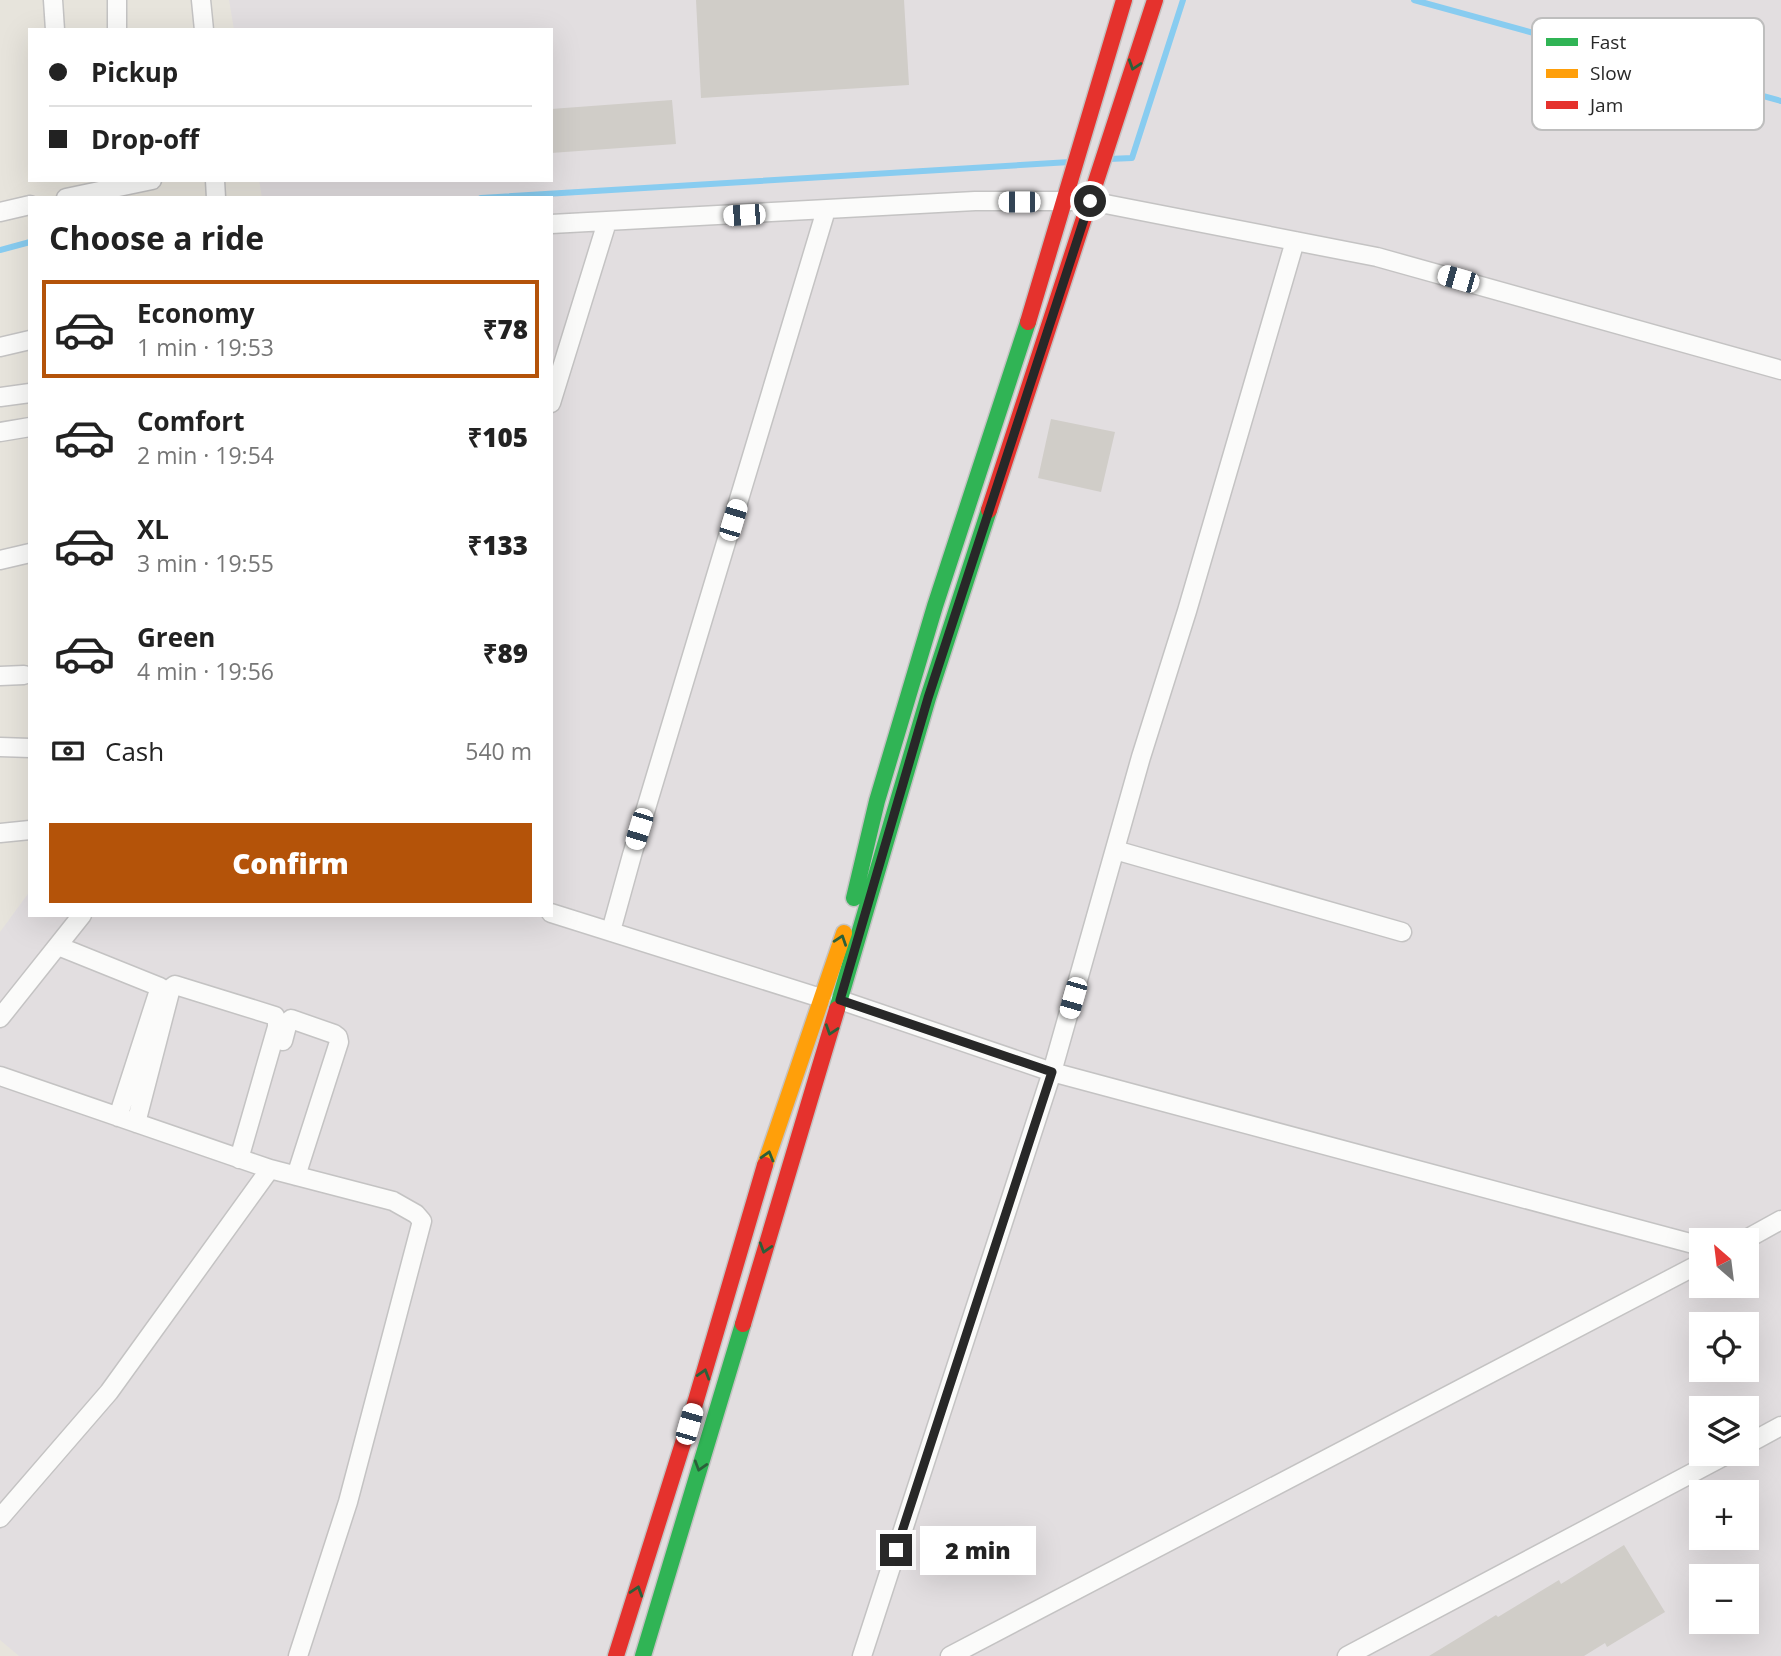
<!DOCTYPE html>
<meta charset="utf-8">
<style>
body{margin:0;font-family:"Open Sans",sans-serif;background:#f2f2f2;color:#222;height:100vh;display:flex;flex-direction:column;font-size:26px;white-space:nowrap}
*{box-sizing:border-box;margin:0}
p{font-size:23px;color:#767676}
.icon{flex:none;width:38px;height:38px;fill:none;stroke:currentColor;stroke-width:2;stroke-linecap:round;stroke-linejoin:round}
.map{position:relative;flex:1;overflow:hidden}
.drawer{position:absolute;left:28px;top:196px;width:525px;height:721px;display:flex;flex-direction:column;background:#fff;border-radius:0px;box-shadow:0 7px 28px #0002}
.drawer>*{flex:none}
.banner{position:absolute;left:28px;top:28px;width:525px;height:154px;border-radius:0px;box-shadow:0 7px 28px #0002;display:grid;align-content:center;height:154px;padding:0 21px;background:#fff}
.needle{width:46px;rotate:332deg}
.fabs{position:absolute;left:1689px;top:1228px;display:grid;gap:14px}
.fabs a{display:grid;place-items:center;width:70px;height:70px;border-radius:0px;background:#fff;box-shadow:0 7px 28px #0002;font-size:35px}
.end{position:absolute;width:32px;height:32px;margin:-16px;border:9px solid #282828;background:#fff;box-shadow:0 0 0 4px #fff}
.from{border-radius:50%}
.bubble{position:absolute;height:49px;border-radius:0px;background:#fff;box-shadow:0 7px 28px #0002;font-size:23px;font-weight:800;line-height:49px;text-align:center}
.car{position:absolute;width:21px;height:42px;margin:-21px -10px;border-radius:9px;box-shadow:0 0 5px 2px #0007;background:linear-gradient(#fff 24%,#345 0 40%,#fff 0 76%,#345 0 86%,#fff 0)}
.banner b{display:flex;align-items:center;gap:24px;height:66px;font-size:26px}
.banner b+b{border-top:2px solid #e0e0e0}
.banner i{width:18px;height:18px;background:#222}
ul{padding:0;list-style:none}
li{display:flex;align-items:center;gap:21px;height:98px;margin:0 14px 10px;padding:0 7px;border:4px solid transparent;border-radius:0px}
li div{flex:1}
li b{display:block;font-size:26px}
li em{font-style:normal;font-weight:800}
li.on{border-color:#b45309}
li>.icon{width:63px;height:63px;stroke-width:1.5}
h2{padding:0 21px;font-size:32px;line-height:84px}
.pay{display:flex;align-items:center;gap:18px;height:77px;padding:0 21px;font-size:26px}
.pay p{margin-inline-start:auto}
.button{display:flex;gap:14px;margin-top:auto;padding:14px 21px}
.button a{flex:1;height:80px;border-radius:0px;background:#b45309;color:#fff;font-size:28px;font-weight:800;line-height:80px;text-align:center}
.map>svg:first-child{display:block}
</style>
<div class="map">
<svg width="1781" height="1656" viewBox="0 0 1781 1656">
<rect width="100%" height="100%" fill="#e7e4dc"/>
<path fill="#e2dee0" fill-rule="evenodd" d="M229,0H1781V1656H19L0,1640V932L30,891V915H551V198H262L259,180H551V30H234ZM1701,1241H1746V1286H1701ZM1701,1325H1746V1370H1701ZM1701,1409H1746V1454H1701ZM1701,1493H1746V1538H1701ZM1701,1577H1746V1622H1701Z"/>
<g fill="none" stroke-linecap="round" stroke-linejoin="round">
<path stroke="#88ccf0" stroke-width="6" d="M1414,0L1781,101
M1109,159L1132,158L1183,0
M481,198L1070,162
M0,250L30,242"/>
</g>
<path fill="#d0cdc8" d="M696,0H904L909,85L701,98Z
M672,100L676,144L551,153V109Z
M1051,419L1115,432L1101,492L1038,478Z
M1624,1545L1665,1612L1607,1647L1605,1643L1584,1656H1429L1496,1615L1498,1617L1559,1580L1561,1584Z"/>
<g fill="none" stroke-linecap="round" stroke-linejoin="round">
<defs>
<path id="street" d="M53,0L55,30
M117,0V30
M201,0L204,30
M215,180L216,198
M66,198L152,180
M0,212L30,205
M551,224L975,201H1090L1377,257L1781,370
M0,347L30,340
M0,397L30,393
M551,403L607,222
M0,432L30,427
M0,560L30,553
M0,676L24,675
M0,747L30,748
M0,833L30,830
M1115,850L1402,932
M551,913L821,998
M611,931L632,855L826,210
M58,946L160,987L118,1117
M840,1000L1052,1072L1141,757L1187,611L1295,241
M0,1018L82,915
M283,1041L288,1022L291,1019L334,1034L338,1037L339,1042L296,1176
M0,1076L270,1169L109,1392L0,1518
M136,1123L171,988L175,985L275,1016L277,1021V1027L239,1159
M270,1169L393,1201L416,1214L422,1221L348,1502L298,1656
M1743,1241L1781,1220
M1746,1445L1781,1426
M862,1656L1052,1072L1701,1246
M950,1656L1701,1263
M1347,1656L1728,1454"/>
<path id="fast" d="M854,898L877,801L935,606L1028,322
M837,1009L928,698L989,510
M643,1656L743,1324"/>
<path id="slow" d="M765,1165L844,933"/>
<path id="jam" d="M1028,322L1124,0
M989,510L1155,0
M743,1324L837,1009
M616,1656L689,1424L765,1165"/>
</defs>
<use href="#street" stroke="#c4c3c3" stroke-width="21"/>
<use href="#fast" stroke="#c4c3c3" stroke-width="19"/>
<use href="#slow" stroke="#c4c3c3" stroke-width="19"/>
<use href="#jam" stroke="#c4c3c3" stroke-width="19"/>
<use href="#street" stroke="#fbfbfa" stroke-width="18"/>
<use href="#fast" stroke="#30b455" stroke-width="16"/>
<use href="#slow" stroke="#ff9f0a" stroke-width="16"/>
<use href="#jam" stroke="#e5322d" stroke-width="16"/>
</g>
<defs><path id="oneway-chevron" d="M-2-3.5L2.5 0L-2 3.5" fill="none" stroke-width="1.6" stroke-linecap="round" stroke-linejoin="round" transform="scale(1.75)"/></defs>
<g stroke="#2b603a">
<use href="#oneway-chevron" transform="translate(1134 65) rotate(108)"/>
<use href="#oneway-chevron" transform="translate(841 940) rotate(-71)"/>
<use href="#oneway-chevron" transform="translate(831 1030) rotate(108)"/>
<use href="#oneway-chevron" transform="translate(768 1156) rotate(-74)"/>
<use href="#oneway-chevron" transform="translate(765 1248) rotate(107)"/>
<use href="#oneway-chevron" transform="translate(704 1374) rotate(-73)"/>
<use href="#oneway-chevron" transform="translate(700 1466) rotate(107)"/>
<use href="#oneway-chevron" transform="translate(637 1591) rotate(-72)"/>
</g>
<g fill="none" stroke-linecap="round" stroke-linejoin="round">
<path stroke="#282828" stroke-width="9" d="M896,1550L1052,1072L840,1000L928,698L1090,201"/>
</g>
<rect x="1532" y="18" width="232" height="112" rx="10" fill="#fff" stroke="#bebebe" stroke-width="2"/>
<rect x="1546" y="38" width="32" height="8" fill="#30b455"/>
<rect x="1546" y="69" width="32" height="9" fill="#ff9f0a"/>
<rect x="1546" y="101" width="32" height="8" fill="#e5322d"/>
<g font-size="19" fill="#282828">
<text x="1590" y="49">Fast</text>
<text x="1590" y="80">Slow</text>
<text x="1590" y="112">Jam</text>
</g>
</svg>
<div class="fabs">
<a><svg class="needle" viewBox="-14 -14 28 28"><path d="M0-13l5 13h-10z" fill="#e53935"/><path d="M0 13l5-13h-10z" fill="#767676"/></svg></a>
<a><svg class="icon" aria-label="locate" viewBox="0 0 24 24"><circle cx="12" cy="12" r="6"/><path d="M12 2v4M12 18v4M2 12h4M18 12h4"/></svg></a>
<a><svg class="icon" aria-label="layers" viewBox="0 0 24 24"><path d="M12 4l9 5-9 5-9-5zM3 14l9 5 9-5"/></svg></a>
<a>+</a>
<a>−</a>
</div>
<i class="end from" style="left:1090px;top:201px"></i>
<i class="end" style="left:896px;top:1550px"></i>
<div class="bubble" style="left:920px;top:1526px;width:116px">2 min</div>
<i class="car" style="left:1019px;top:202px;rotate:270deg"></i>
<i class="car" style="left:744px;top:215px;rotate:267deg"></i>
<i class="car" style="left:1458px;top:279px;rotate:286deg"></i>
<i class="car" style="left:733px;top:520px;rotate:17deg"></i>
<i class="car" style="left:639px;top:829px;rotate:197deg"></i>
<i class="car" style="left:1073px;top:998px;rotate:196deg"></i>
<i class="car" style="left:689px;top:1424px;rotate:16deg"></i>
<div class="banner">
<b><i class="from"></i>Pickup</b>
<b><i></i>Drop-off</b>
</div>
<section class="drawer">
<h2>Choose a ride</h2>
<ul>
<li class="on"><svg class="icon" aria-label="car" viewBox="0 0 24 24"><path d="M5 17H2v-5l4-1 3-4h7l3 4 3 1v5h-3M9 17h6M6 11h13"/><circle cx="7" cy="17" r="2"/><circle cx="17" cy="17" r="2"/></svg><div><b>Economy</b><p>1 min · 19:53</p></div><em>₹78</em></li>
<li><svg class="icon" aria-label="car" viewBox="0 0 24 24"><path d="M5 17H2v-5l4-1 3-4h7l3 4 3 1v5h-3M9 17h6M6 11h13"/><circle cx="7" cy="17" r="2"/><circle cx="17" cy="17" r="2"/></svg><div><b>Comfort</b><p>2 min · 19:54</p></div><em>₹105</em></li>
<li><svg class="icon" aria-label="car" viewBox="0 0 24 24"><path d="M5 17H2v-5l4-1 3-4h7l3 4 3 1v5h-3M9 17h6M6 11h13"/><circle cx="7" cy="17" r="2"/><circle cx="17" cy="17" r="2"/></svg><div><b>XL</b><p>3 min · 19:55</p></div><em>₹133</em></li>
<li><svg class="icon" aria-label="car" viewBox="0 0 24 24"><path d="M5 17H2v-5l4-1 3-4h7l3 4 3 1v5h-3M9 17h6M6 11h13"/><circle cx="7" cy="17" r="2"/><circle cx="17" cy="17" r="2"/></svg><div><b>Green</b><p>4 min · 19:56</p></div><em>₹89</em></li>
</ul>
<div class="pay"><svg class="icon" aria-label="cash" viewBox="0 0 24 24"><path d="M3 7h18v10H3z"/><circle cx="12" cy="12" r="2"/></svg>Cash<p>540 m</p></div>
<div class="button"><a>Confirm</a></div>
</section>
</div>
